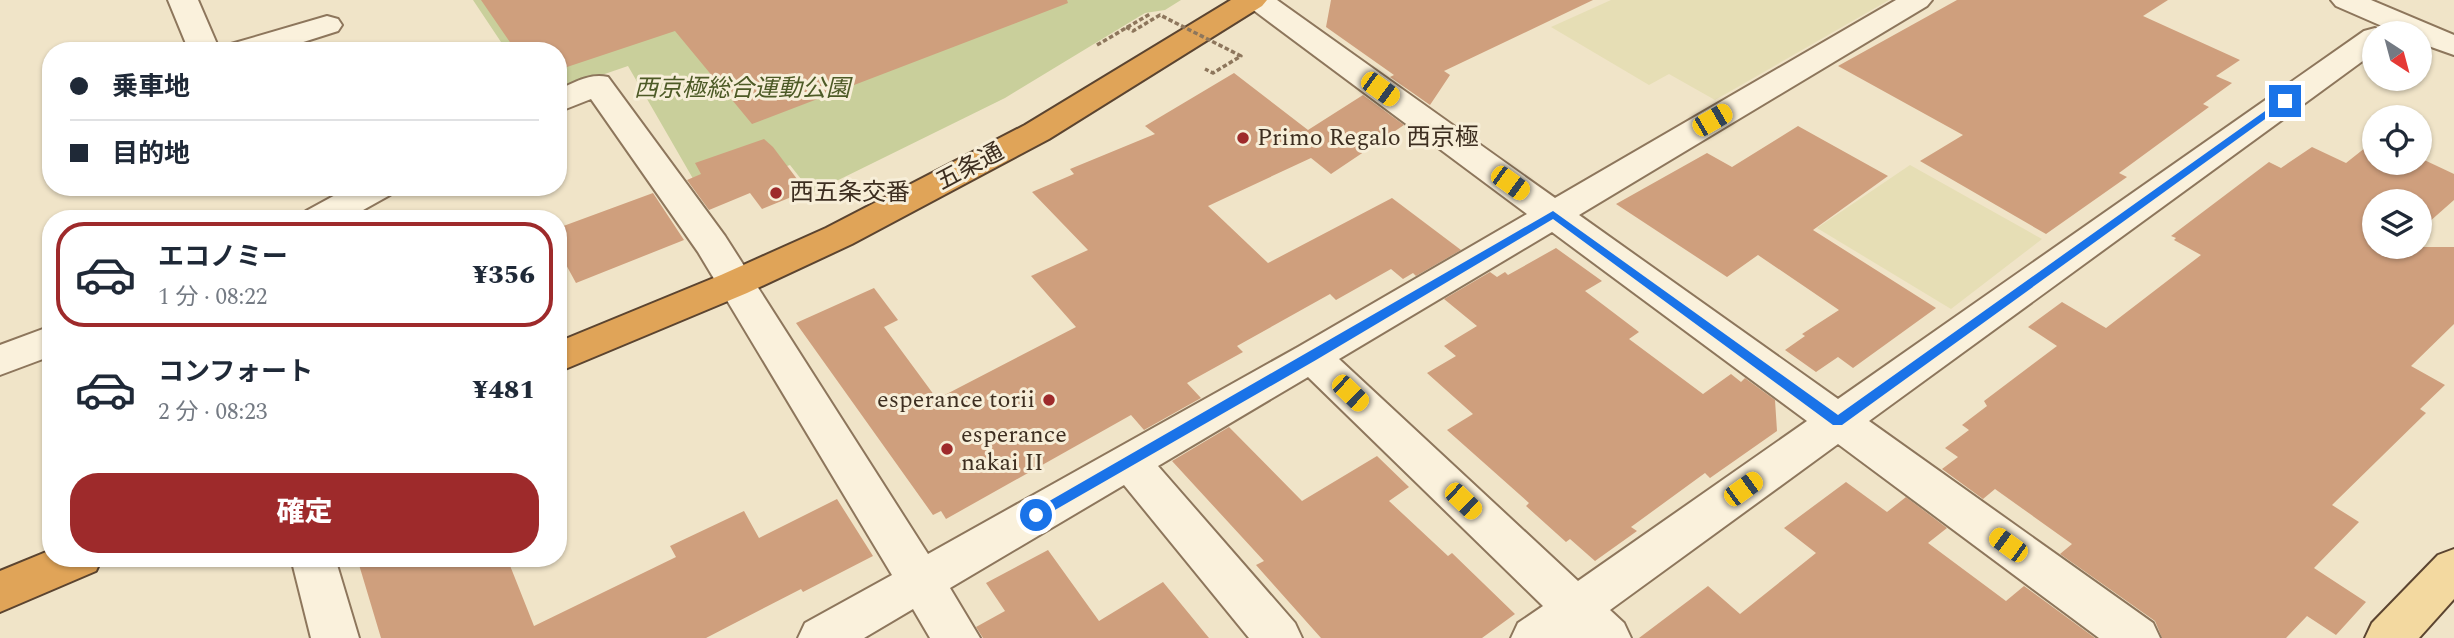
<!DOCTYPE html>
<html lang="ja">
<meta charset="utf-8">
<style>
body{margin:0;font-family:Spectral,"Noto Sans JP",serif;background:#f6f6f7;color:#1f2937;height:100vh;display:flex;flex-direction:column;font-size:26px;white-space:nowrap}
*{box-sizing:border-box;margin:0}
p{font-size:23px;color:#747a83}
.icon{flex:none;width:38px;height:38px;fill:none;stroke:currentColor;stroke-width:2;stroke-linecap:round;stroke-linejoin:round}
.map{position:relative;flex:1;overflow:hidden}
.details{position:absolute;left:42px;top:210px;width:525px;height:357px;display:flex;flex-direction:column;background:#fff;border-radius:28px;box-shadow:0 2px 5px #0004}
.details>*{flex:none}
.hud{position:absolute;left:42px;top:42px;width:525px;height:154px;border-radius:28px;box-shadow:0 2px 5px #0004;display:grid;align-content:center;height:154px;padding:0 28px;background:#fff}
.needle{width:46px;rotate:144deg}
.buttons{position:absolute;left:2362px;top:21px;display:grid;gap:14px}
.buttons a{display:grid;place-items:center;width:70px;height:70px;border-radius:50%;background:#fff;box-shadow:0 2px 5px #0004;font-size:35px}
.end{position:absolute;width:32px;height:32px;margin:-16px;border:9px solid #1a73e8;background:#fff;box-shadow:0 0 0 4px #fff}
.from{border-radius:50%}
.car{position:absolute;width:21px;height:42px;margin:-21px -10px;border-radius:9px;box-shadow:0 0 5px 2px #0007;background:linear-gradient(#f5c518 24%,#345 0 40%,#f5c518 0 76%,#345 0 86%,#f5c518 0)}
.hud b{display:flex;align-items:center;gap:24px;height:66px;font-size:26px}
.hud b+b{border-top:2px solid #e0e1e3}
.hud i{width:18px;height:18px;background:#1f2937}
ul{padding:12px 0 0;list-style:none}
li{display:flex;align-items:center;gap:21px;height:105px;margin:0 14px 10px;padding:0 14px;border:4px solid transparent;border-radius:28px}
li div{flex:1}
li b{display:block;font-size:26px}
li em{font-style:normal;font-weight:800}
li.on{border-color:#9e2a2b}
li>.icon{width:63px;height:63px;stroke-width:1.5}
.primary-button{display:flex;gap:14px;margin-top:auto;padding:14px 28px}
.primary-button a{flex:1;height:80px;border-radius:28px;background:#9e2a2b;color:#fff;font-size:28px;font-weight:800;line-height:80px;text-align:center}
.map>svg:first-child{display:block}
</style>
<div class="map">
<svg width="2454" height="638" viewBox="0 0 2454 638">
<rect width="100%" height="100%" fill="#f0e4c8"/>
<path fill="#e6deb5" d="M1611,0H1889L1715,100L1669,74L1649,85L1551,27Z
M1910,165L2042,239L1951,309L1817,228Z"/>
<path fill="#c9cf9b" d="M473,0H1181L1165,10L1145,13L1005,98L812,193L790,165L703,196L628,66L558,90V51H507Z"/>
<path fill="#cf9f7d" d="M481,0H1067L1068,3L752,124L675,31L558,70V51H516Z
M1331,0H1593L1444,71L1450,75L1430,105L1390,77L1394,75L1326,27Z
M1957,0H2168L2143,16L2240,60L2216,76L2232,83L2203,104L2209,107L2119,173L2127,177L2046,234L1920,161L1963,135L1838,66Z
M1234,73L1308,130L1363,95L1404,125L1331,174L1311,158L1208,206L1268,263L1392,198L1461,250L1416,276L1413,273L1403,279L1391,269L1336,300L1330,294L1237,346L1243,352L1187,383L1201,398L1144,430L1131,415L946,519L941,511L933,515L796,323L874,288L898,320L884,327L937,399L1076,327L1031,276L1088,250L1032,192L1074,174L1070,169L1155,134L1145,126Z
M1798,126L1888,176L1813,230L1936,308L1853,368L1838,357L1816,372L1785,350L1805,336L1802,334L1839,310L1758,255L1727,277L1616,204L1707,153L1732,167Z
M764,139L773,147L806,191L762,209L750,193L709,210L687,180L701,174L695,163Z
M2375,140V163H2420V158L2454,174V200L2420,230V201H2375V247H2454V324L2411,366L2445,385L2420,409L2426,413L2332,505L2359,522L2314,568L2366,602L2336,635L2307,616L2286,638H2162L2155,621L2060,554L2072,544L1995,489L1983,499L1942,469L1958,457L1945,448L1969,430L1962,425L1987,406L1984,401L2057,346L2028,327L2062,302L2106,328L2201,255L2174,240L2176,238L2171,236L2269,162L2281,168L2312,147L2346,163Z
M653,193L684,240L576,283L558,250V228Z
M1556,248L1602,281L1585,291L1639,332L1629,339L1703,394L1731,374L1741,382L1745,378L1775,400L1777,431L1710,478L1705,473L1631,527L1637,531L1595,561L1570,539L1566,542L1526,506L1529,503L1447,430L1473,414L1427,373L1456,356L1444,346L1477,326L1444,299L1490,272L1497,277L1505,272L1508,275Z
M1229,427L1302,501L1377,456L1409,487L1389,501L1448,556L1452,553L1515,614L1482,638H1321L1256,565L1264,561L1172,461Z
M1846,482L1887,512L1906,497L1947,528L1928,543L2006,601L2024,586L2095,638H1639L1708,586L1740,614L1816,553L1784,528Z
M837,499L873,556L803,592L801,589L706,638H381L357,558H507L534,626L676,557L670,546L744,511L759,538Z
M1048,550L1099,621L1163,582L1209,638H983L976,627L1005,611L986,583Z"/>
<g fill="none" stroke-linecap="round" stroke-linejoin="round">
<defs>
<path id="minor" d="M168,0H198L220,51H189Z
M1243,0H1277L1555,198L1896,0H1932L1927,6L1579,215L1838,399L2364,31L2375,28L2388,33H2375V52L1869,421L2153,623L2160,638H2099L1838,444L1610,610L1624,623L1631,638H1511L1518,623L1543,606L1308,377L1158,466L1295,623L1302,638H1249L1124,485L950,588L980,638H930L913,609L864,638H798L805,623L892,575L698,252L591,99L558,112V90C575,82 590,73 608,77L725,236L928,554L1298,347L1527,214L1248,6ZM1552,232L1807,421L1578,581L1339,359Z
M2331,0H2371L2454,35V55L2420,43V33H2398L2336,6Z
M327,16L338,19L342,25L338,31L275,51H227L231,44Z
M350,187H395L390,195L347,219H301L306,211Z
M51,326V356L0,375V345Z
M291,558H335L359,638H311Z"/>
<path id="major" d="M2454,549V599L2419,638H2365L2372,623L2438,555Z"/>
<path id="highway" d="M1231,0H1267L1262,6L1049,139L852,244L747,293L558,372V342L721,275L826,228L1025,125Z
M51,550V558H102L96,571L0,612V571Z"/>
</defs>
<use href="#minor" stroke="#8d765c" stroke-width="4"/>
<use href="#major" stroke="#5b4430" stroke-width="4"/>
<use href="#highway" stroke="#5b4430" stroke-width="4"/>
<path stroke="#8d765c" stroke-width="3.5" stroke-dasharray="4.5 2.5" stroke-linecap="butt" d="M1097,45L1150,14"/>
<use href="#minor" fill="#faf1dc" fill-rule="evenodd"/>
<use href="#major" fill="#f3d9a0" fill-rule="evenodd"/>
<use href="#highway" fill="#e0a458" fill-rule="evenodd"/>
<path stroke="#8d765c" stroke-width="3.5" stroke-dasharray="4.5 2.5" stroke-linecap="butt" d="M1126,27L1133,31L1160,15L1241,56L1213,73L1205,69"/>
</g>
<path fill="#1a73e8" d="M2282,99L2290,101L1842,425H1833L1553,219L1316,360L1041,518L1036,520L1030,515L1032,511L1553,211L1838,415Z"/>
<g fill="#9e2a2b" stroke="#f7eed8" stroke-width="2.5">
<circle cx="1243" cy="138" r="7"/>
<circle cx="776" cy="193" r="7"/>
<circle cx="1049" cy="400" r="7"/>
<circle cx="947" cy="449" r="7"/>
</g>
<g text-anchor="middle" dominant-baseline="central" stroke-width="6" stroke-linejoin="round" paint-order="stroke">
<g font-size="24" font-style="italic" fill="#4d5a26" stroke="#f7eed8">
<text x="742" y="89">西京極総合運動公園</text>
</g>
<g font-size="24" fill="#3d2e20" stroke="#f7eed8" text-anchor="start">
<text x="1257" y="138">Primo Regalo 西京極</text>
<text x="790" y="193">西五条交番</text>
<text x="1035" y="400" text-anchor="end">esperance torii</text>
<text x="961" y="435">esperance<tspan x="961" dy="28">nakai II</tspan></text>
</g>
<g font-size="24" fill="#3d2e20" stroke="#f7eed8">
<text transform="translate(970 167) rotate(-28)">五条通</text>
</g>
</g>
</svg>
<div class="buttons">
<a><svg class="needle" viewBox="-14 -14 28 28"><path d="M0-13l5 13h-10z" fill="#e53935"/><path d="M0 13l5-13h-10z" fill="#747a83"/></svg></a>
<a><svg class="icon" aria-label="locate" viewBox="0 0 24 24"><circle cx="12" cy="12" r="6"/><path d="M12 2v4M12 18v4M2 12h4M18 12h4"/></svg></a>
<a><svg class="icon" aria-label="layers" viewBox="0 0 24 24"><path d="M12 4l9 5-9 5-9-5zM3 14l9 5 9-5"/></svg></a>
</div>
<i class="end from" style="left:1036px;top:515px"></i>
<i class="end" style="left:2285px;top:101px"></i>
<i class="car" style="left:1380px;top:89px;rotate:126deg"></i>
<i class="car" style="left:1712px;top:120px;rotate:60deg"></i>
<i class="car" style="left:1510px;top:183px;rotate:126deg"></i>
<i class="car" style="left:1350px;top:393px;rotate:134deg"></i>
<i class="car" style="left:1743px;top:489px;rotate:54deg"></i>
<i class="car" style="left:1463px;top:501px;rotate:134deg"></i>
<i class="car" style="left:2008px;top:545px;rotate:306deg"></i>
<div class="hud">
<b><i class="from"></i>乗車地</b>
<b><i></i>目的地</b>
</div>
<section class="details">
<ul>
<li class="on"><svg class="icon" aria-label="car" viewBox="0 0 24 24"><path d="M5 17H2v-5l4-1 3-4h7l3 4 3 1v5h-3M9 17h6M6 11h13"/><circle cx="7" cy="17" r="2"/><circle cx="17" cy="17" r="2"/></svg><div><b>エコノミー</b><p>1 分 · 08:22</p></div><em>¥356</em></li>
<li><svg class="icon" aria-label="car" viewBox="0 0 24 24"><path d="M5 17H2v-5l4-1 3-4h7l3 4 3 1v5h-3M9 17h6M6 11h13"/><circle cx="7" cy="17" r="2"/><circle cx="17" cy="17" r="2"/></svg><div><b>コンフォート</b><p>2 分 · 08:23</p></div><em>¥481</em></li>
</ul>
<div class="primary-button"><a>確定</a></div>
</section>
</div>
